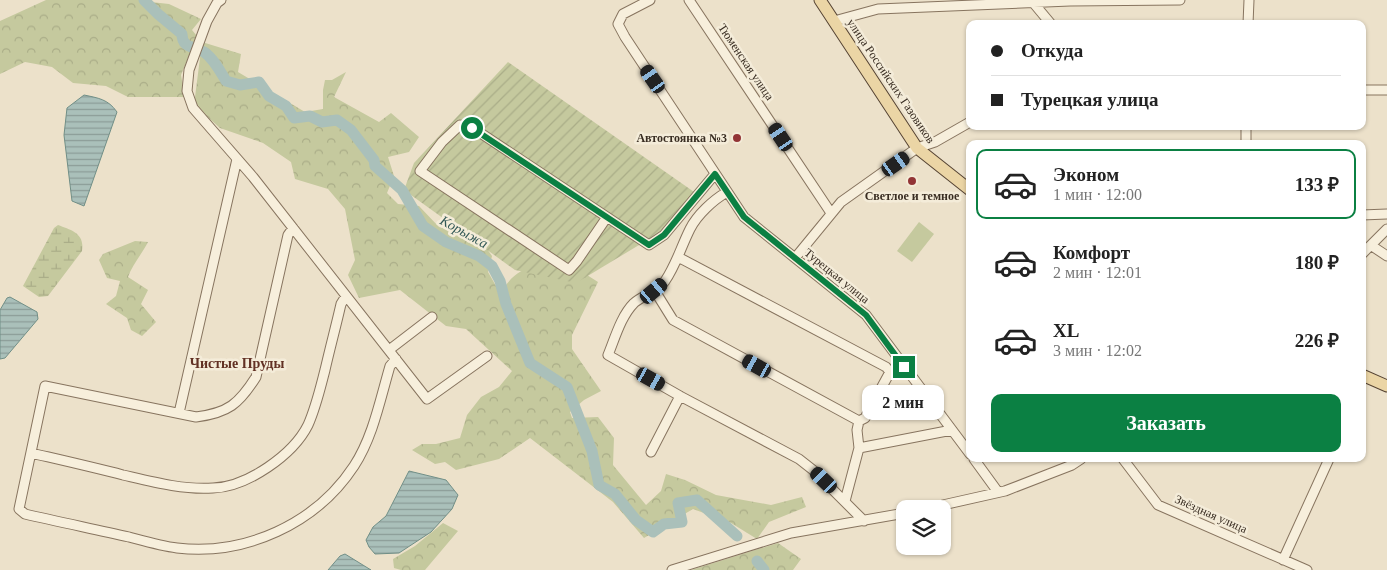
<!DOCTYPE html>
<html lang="ru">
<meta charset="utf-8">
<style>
body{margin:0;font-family:Georgia,serif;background:#f2f2f2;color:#222;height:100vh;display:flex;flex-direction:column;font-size:19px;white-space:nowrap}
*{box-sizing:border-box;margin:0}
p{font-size:16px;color:#767676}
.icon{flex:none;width:28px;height:28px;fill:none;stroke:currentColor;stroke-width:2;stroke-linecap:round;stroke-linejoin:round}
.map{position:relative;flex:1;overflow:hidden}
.details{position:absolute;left:966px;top:140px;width:400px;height:322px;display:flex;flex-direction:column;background:#fff;border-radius:10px;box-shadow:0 1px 4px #0004}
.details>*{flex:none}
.guide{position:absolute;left:966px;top:20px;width:400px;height:110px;border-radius:10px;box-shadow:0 1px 4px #0004;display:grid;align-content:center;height:110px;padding:0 25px;background:#fff}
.controls{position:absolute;left:896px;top:500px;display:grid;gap:10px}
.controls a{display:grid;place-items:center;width:55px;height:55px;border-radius:10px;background:#fff;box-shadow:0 1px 4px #0004;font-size:25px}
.end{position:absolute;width:22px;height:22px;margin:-11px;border:6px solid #0b8043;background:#fff;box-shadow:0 0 0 2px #fff}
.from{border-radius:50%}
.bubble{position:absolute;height:35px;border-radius:10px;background:#fff;box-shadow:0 1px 4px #0004;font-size:16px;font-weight:700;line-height:35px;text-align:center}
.car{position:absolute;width:15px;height:30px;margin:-15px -8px;border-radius:6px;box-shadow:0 0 4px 1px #0007;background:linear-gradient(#222 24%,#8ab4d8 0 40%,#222 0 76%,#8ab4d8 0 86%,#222 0)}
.guide b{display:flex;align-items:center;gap:18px;height:48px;font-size:19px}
.guide b+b{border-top:1px solid #e0e0e0}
.guide i{width:12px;height:12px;background:#222}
ul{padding:9px 0 0;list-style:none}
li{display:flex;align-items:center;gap:15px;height:70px;margin:0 10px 8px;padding:0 15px;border:2px solid transparent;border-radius:10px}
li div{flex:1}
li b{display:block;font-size:19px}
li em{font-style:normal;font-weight:700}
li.on{border-color:#0b8043}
li>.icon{width:45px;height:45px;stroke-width:1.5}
.button{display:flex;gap:10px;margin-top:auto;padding:10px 25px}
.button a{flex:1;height:58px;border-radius:10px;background:#0b8043;color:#fff;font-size:20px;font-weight:700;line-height:58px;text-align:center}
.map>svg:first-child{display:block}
</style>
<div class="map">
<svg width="1387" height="570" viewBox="0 0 1387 570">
<defs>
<pattern id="forest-crowns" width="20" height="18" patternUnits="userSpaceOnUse" patternTransform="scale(1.25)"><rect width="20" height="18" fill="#c5c99e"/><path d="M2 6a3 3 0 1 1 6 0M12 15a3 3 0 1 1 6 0" fill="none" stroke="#aaad88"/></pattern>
<pattern id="wetland-marsh" width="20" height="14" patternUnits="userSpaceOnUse" patternTransform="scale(1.25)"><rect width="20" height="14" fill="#c5c99e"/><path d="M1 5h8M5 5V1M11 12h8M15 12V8" fill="none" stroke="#aaad88"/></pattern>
<pattern id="garden-furrows" width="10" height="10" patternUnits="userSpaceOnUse" patternTransform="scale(1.25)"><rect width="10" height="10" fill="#c5c99e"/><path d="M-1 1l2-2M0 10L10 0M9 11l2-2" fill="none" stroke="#aaad88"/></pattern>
<pattern id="water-rules" width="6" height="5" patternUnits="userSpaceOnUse" patternTransform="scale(1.25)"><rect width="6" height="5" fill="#aac0ba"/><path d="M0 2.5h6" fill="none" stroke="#8b9c97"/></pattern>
</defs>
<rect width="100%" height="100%" fill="#ece1ca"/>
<path fill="#c5c99e" d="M919,222L934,234L912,262L897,251Z"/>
<path fill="url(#forest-crowns)" d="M46,0H149L151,2L169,4L201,19L192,30L197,36L181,75L185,97H128L106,86L73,83L52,67L25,62L0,74V21Z
M202,42L241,54L238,72L305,112L323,109V90L325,80H332L346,72L334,97L379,122L391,113L419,137L409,152L388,157L394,176L387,193L398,204L419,206L439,227L464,234L475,232L492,256L488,272L496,286L506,285C525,260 543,267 567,281L587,275L598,282L572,335V349L601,391L584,400L570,412L572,418L598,417L614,438L613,465L646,505L661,491L666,474L685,480L716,495L771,505L802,497L806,507L769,522L757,539L731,523L693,509L644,538L613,502L530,438L499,459L456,470L445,462L435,464L412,450L422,444H436L460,438L467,415L481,397L499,387L512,371L466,329L446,326L400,290L359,298L348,275L355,260L345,209L328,189L295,179L291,162L263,143L220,128L194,105Z
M135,241L148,242C142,254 132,265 128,277L148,290L141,304L156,322L142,336L131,330L127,318L106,304L116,296L120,281L107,278L99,260L103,254Z
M443,523L458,531L425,570H401L394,568L393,559L415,546Z
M778,543L801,559L793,570H691Z"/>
<path fill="url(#wetland-marsh)" d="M58,225C71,230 85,233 82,251L48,296L39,297L23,286L54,228Z"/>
<path fill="url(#garden-furrows)" d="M508,62L697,194L659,233L576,283L515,270L404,190L414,163Z"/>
<path fill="url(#water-rules)" stroke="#718f87" d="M84,95C98,98 108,99 117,112L84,206L72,201L64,135L67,108Z
M10,297L37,312L38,319L5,358L0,359V310L7,298Z
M409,471L446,480L458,495L452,509L431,532L399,553L375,554L369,547L366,540L373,527L386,516Z
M345,554L371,570H328L340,556Z"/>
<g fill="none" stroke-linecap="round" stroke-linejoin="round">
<path stroke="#aac0ba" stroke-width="11" d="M144,0L158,14L182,34C182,49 195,46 204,52C214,59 220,71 226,81L240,85L259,82L269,96L286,106L294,118L310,116L322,122L337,120L351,130L374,160L375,166L402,190L423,226L446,242L479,256L492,266L500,281L506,304L530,363L567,387L592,451L599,485L615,494L636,520L653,532L664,524L682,522L678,503L697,500L737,536
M757,561L764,570"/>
<defs>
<path id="minor" d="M221,0L217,3L207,21L189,70L187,91L193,108L253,177L427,399L487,356
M650,0L623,14L618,24L625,37L744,217L866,315L970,454
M689,0L831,213
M1031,0L1051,24
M834,21L878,9L1070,1L1180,0
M1248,24L1249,0
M1362,90H1387
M1246,144V126
M727,192C713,200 697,215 690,229C681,247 676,265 665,281C657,292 643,295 634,303C621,316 615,338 608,355L680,396L799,459L813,470L864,521
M1362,215L1387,214
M607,217L577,261L569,270L420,171L442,142L460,125L473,128L649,245L664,235L715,174
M293,228L288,235L256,377C239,404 228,413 196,417L45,386L19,509L25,514C59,522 94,529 129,537C144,541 161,546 177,548C245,556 316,524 354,466C373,437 380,400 390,366L396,359
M1372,246L1387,256
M1362,254L1387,229
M678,257L886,367L890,372L865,418L859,421L857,430L859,448L845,501
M795,258L841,202L917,148L935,142L970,122
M655,291L673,320L859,421
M389,350L432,317
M179,413L237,159
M859,448L952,430
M651,452L680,396
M31,453C61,460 92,467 123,475C153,482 183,490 213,488C247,487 293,455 308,425C316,407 320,389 325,370C330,348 336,326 341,304L346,296
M974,459L998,492
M1123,459L1158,505L1307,570
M925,509L1005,491L1072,465L1081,459
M1283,560L1329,459
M672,570L791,533L905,513"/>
<path id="major" d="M820,0L917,148L970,190
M1362,375L1387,386"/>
</defs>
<use href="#minor" stroke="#87745f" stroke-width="11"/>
<use href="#major" stroke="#554333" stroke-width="13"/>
<use href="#minor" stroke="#f7efdc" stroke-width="9"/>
<use href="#major" stroke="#ebd5a5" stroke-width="11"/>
</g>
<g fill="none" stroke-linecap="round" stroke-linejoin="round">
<path stroke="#0b8043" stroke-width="6" d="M472,128L649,245L664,235L715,174L744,217L866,315L904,367"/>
</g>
<g fill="#923435" stroke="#f4ecd9" stroke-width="2">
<circle cx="737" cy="138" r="5"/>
<circle cx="912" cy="181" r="5"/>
</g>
<g text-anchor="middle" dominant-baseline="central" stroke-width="5" stroke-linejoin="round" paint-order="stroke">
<g font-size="12" fill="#392d22" stroke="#f4ecd9">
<text transform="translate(746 62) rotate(56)">Тюменская улица</text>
<text transform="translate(891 81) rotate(56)">улица Российских Газовиков</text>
<text transform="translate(837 276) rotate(39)">Турецкая улица</text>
<text transform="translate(1211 514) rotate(24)">Звёздная улица</text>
</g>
<g font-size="12" font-weight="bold" fill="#392d22" stroke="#f4ecd9" text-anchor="end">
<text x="727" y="138">Автостоянка №3</text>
<text x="912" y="196" text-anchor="middle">Светлое и темное</text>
</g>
<g font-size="14" font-style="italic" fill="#325755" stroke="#f4ecd9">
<text transform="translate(464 232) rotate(29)">Корыжа</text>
</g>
<g font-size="14" font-weight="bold" fill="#623124" stroke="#f4ecd9">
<text x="237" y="363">Чистые Пруды</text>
</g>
</g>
</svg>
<div class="controls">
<a><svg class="icon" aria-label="layers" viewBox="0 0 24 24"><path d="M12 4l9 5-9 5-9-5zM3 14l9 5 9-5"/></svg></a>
</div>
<i class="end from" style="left:472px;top:128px"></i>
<i class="end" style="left:904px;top:367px"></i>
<div class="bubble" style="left:862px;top:385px;width:82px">2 мин</div>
<i class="car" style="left:653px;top:79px;rotate:325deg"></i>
<i class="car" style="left:781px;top:137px;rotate:326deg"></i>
<i class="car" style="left:896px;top:164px;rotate:55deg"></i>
<i class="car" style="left:654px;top:291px;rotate:50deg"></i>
<i class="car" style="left:757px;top:366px;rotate:299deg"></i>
<i class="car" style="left:651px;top:379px;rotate:119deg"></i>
<i class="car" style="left:824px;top:480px;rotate:314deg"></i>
<div class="guide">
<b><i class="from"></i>Откуда</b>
<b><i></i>Турецкая улица</b>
</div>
<section class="details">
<ul>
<li class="on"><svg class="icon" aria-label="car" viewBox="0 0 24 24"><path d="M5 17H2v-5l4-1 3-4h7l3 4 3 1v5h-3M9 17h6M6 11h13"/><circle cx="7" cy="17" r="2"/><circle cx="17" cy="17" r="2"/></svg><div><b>Эконом</b><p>1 мин · 12:00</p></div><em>133 ₽</em></li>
<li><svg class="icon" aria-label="car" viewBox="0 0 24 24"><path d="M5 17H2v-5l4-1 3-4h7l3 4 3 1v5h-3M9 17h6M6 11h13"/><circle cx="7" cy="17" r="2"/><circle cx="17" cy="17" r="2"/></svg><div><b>Комфорт</b><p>2 мин · 12:01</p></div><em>180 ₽</em></li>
<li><svg class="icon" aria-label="car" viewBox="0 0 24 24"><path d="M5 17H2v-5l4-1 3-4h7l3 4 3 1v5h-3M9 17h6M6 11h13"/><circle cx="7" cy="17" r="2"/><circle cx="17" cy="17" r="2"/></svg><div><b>XL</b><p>3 мин · 12:02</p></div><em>226 ₽</em></li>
</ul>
<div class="button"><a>Заказать</a></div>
</section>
</div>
